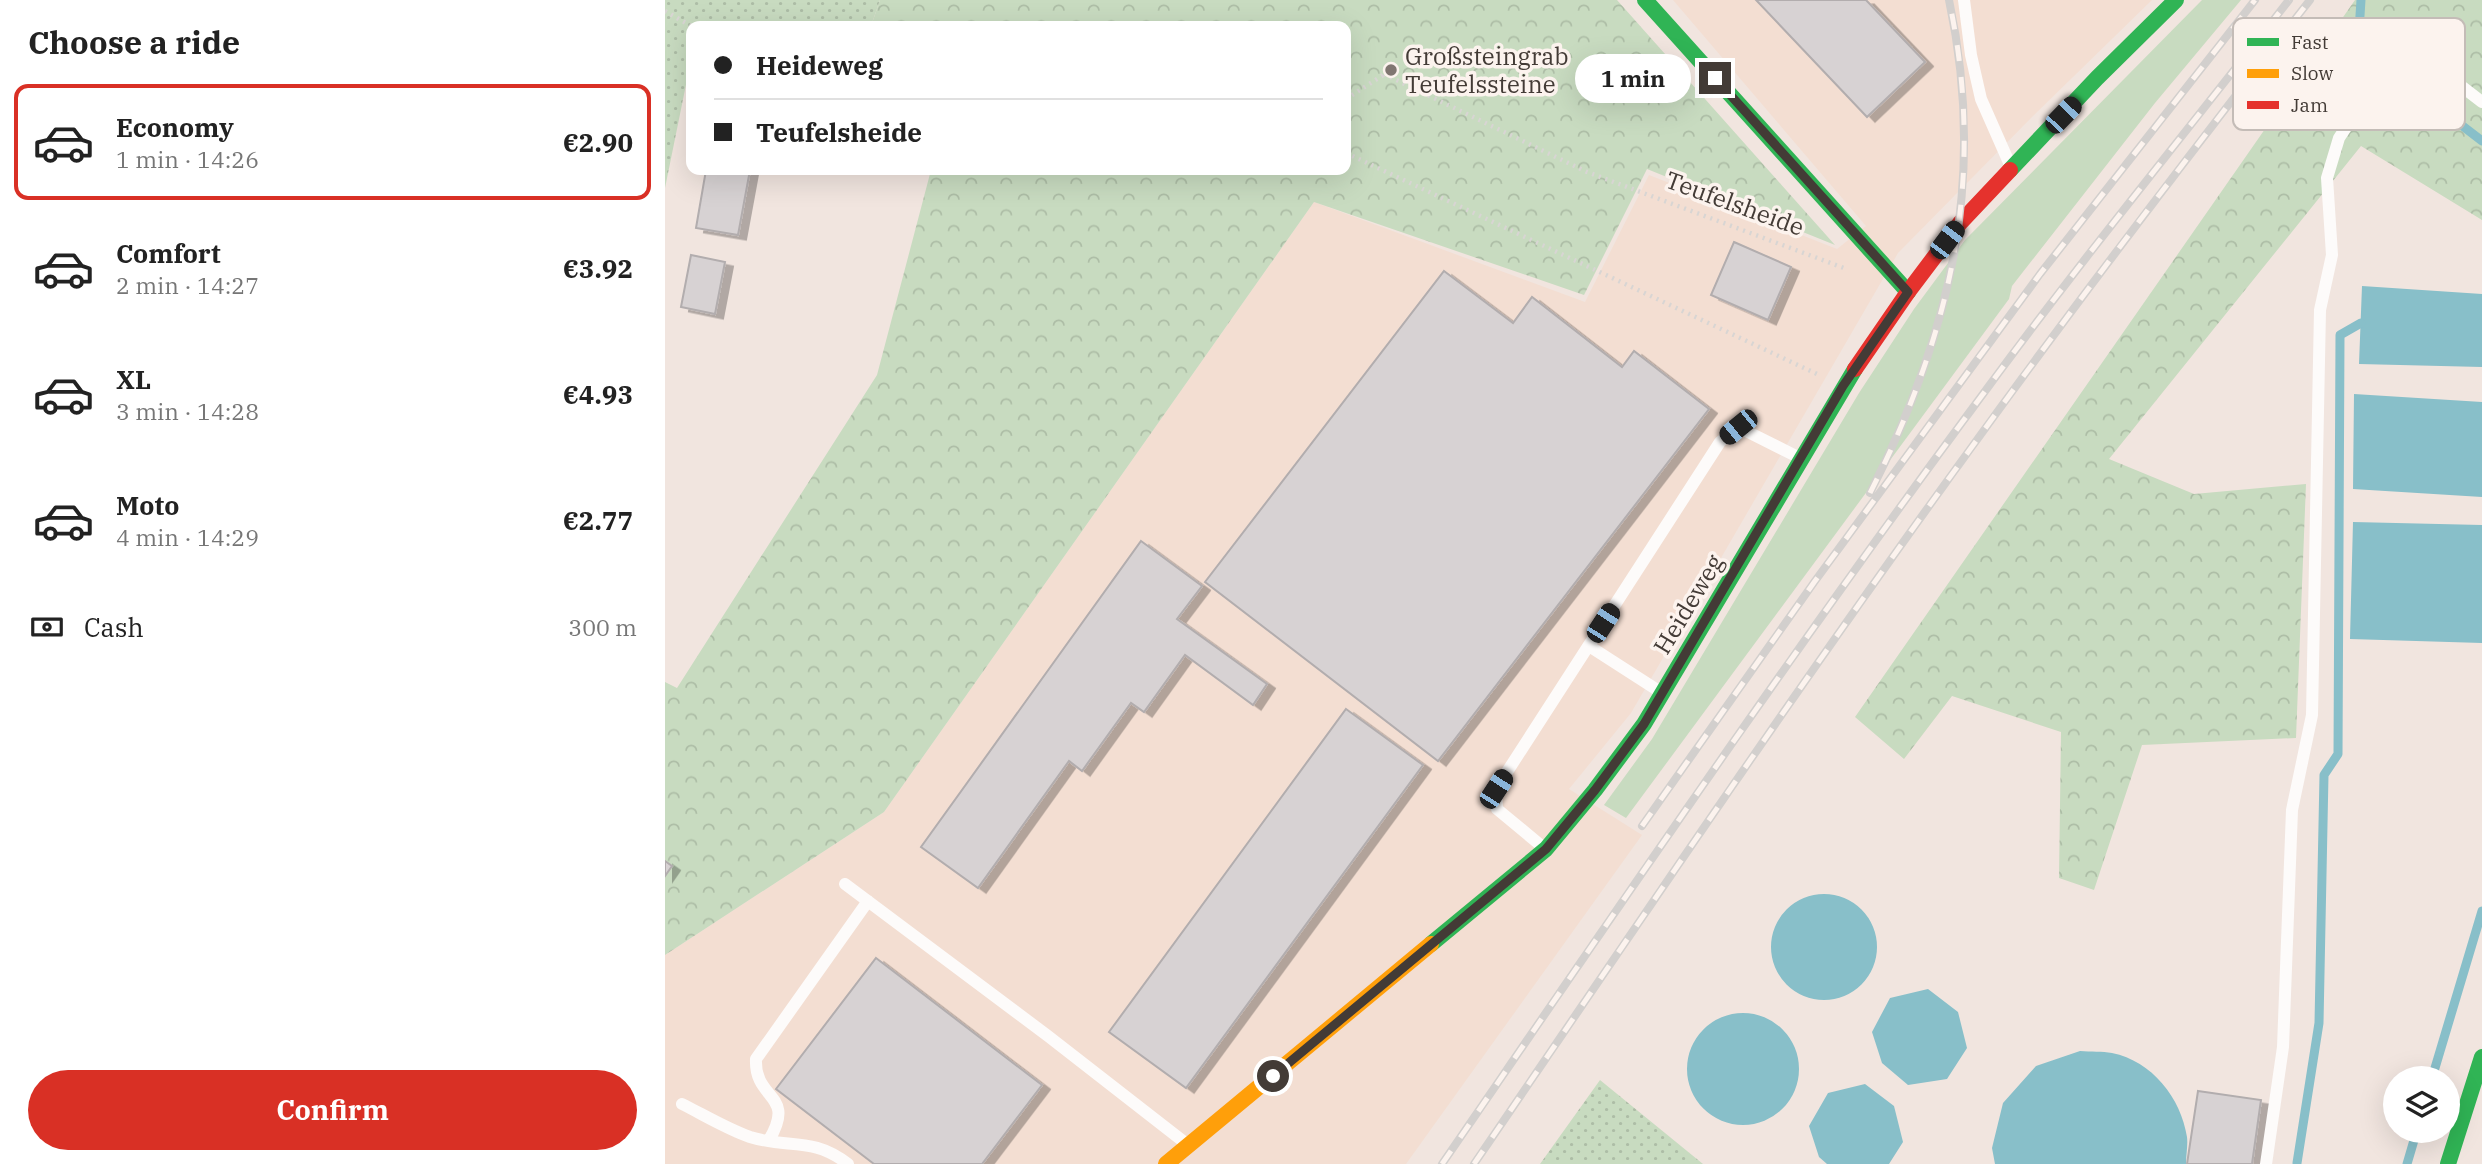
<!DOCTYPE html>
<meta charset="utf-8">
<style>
body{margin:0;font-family:"IBM Plex Serif",serif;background:#f6f6f6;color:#222;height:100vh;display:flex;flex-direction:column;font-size:26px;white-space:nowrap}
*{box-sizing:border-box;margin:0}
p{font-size:23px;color:#767676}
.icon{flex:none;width:38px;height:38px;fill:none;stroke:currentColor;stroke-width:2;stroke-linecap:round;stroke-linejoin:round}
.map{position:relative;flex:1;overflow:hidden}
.details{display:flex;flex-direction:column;background:#fff;width:665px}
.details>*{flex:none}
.hud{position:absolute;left:21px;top:21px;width:665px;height:154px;border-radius:14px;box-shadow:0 7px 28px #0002;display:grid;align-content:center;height:154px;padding:0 28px;background:#fff}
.buttons{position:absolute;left:1718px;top:1066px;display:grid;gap:14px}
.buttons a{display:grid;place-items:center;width:77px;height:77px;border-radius:50%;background:#fff;box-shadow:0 7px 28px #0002;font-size:35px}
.end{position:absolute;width:32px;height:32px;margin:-16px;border:9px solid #433b36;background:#fff;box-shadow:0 0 0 4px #fff}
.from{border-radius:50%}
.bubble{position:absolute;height:49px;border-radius:24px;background:#fff;box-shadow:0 7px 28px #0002;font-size:23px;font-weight:800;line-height:49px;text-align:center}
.car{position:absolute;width:21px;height:42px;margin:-21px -10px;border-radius:9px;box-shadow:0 0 5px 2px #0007;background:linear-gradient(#222 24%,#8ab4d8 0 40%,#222 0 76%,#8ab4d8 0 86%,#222 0)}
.hud b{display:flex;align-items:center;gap:24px;height:66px;font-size:26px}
.hud b+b{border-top:2px solid #e0e0e0}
.hud i{width:18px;height:18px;background:#222}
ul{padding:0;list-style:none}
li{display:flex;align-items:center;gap:21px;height:116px;margin:0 14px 10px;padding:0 14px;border:4px solid transparent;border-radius:14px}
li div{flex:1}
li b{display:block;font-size:26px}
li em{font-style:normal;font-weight:800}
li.on{border-color:#d93025}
li>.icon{width:63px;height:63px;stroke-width:1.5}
h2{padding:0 28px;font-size:32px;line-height:84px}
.pay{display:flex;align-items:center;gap:18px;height:77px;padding:0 28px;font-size:26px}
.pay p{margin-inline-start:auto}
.cta{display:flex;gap:14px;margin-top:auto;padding:14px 28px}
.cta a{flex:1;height:80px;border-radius:42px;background:#d93025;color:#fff;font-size:28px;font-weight:800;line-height:80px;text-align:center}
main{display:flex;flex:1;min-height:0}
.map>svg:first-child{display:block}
</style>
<main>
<section class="details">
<h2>Choose a ride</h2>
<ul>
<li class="on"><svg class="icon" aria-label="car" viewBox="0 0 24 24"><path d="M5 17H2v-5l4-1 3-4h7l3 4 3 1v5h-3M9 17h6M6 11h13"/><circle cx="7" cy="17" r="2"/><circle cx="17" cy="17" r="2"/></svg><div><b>Economy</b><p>1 min · 14:26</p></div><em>€2.90</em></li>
<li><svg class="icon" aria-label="car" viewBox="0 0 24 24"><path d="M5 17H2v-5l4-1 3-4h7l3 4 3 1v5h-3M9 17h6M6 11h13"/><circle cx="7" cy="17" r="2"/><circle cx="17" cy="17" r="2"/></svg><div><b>Comfort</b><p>2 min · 14:27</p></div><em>€3.92</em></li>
<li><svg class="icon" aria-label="car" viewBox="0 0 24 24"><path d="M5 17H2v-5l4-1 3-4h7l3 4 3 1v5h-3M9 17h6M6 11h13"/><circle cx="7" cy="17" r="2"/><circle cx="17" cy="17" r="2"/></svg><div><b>XL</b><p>3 min · 14:28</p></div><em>€4.93</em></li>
<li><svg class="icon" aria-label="car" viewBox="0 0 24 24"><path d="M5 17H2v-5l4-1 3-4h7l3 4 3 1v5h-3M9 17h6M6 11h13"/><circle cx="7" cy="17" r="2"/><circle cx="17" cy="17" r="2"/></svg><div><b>Moto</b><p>4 min · 14:29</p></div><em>€2.77</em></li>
</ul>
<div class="pay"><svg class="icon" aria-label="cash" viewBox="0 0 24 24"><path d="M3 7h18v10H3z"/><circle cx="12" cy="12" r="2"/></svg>Cash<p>300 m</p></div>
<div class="cta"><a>Confirm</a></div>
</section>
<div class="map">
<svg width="1817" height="1164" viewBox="0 0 1817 1164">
<defs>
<pattern id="forest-crowns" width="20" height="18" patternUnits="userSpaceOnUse" patternTransform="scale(1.75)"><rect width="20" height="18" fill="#c8dbc0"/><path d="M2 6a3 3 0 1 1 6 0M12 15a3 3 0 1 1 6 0" fill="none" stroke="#adbda6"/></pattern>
<pattern id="garden-dots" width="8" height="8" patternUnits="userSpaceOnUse" patternTransform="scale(1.75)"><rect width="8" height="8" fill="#c8dbc0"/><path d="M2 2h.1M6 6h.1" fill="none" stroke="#adbda6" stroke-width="1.8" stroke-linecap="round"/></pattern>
<filter id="shadow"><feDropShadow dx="8" dy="4.5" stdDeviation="0" flood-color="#0004"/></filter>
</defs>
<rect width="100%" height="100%" fill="#f1e5df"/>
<path fill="#f3ded2" d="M1008,0H1487L1369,115L1233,253L966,713L904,789L977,835L741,1164H0V955L219,812L649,202L920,302L984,175L1172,249L1201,226Z"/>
<path fill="#c8dbc0" d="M1537,0H1576L1490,103L1347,286L1344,299L961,818L939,805L987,739L1194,393L1249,309L1300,240Z"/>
<path fill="url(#forest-crowns)" d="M215,0H952L1170,245L982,169L919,295L649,202L219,812L0,955V682L12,688L212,375L266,170H681V26H206Z
M1690,0H1817V220L1696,146L1444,459L1529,494L1641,484L1631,738L1477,745L1429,890L1394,878L1396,732L1287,696L1239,759L1190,717Z"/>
<path fill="url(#garden-dots)" d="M0,0H215L206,26H26V60L0,188Z
M935,1080L1038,1164H875Z"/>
<path fill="#88bfc9" d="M1697,286L1817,294V367L1694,364Z
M1689,394L1817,402V497L1688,489Z
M1688,522L1817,525V643L1685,639Z
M1106 947a53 53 0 1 1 106 0a53 53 0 1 1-106 0Z
M1263,989L1293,1012L1302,1048L1282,1079L1243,1085L1217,1063L1207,1032L1225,998Z
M1022 1069a56 56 0 1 1 112 0a56 56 0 1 1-112 0Z
M1415,1051C1426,1052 1437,1051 1447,1053C1487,1061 1516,1098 1522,1137C1523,1145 1521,1155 1521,1164H1330L1327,1148L1338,1103L1371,1066Z
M1200,1084L1229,1106L1238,1142L1224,1164H1162L1154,1157L1144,1126L1163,1093Z"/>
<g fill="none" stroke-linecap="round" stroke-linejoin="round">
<path stroke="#88bfc9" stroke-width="9" d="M1696,0L1694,31L1717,64L1817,141
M1767,1078L1817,911
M1632,1163L1654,1023L1659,775L1673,754L1675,335L1696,323
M1742,1164L1752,1130"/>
</g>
<path fill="#d7d2d3" stroke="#b2adae" stroke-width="2" filter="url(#shadow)" d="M1091,0H1201L1260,62L1202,117Z
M41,170H85L73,235L31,228Z
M1069,242L1126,267L1103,320L1046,295Z
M26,255L60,262L50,314L16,307Z
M779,271L848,323L867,297L957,367L969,351L1044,409L773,761L540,582Z
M476,541L537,586L512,619L602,684L588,705L520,655L479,712L466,703L417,771L404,761L313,888L256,847Z
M681,709L758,765L521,1088L444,1032Z
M0,861L7,866L0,876Z
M211,958L377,1085L317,1164H209L111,1089Z
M1533,1091L1596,1100L1587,1164H1522Z"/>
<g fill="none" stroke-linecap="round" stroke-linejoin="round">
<path stroke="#d8d5d3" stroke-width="4.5" stroke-dasharray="2 5" stroke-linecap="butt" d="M0,11L26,26
M719,74L922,172L1179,268
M681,99L726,70
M681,153L1152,374"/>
<path stroke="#fdfbfa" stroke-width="12" d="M1299,0L1306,55L1316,99L1346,167
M924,646L997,693
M879,848L832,809L831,789L1055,442L1073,427L1135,458
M180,884L383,1036L523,1145
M17,1104C39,1115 62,1129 85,1137C123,1149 147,1136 183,1164
M104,1140C132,1093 89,1101 91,1059L203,901
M1601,1164L1618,1047L1627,810L1647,715L1655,310L1667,255L1662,178L1674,138L1698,102L1747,59L1765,62L1817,102"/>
<path stroke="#30b455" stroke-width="16" d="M980,0L1243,292
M1345,170L1432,78L1511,0
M766,944L881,849L930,790L979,724L1190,369
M1783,1164L1817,1057"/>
<path stroke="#ff9f0a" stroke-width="16" d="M501,1164L766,944"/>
<path stroke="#e5322d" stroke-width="16" d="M1190,369L1243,292L1295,223L1345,170"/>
<defs>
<path id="rail" d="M1205,493C1286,333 1322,178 1284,0
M977,826L1150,581L1375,274L1590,0
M777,1164C955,905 1131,646 1318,394C1416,260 1522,131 1624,0
M809,1164C973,924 1135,683 1306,448C1416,296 1530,147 1645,0"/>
</defs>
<use href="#rail" stroke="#d2cfcd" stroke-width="8"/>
<use href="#rail" stroke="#fcf3ee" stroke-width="5" stroke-dasharray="16" stroke-linecap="butt"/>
</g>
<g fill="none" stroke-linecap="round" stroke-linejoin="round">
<path stroke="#433b36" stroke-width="9" d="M608,1076L881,849L930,790L979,724L1178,386L1243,292L1050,78"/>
</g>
<circle fill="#807671" stroke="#fcf3ee" stroke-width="2.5" cx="726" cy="70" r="7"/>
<g text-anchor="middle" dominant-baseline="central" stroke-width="7" stroke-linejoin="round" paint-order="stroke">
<g font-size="24" fill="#433b36" stroke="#fcf3ee" text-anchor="start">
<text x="740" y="56">Großsteingrab<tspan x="740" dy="28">Teufelssteine</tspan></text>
</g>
<g font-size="24" fill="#433b36" stroke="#fcf3ee">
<text transform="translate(1070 203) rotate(20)">Teufelsheide</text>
<text transform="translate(1023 604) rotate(-59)">Heideweg</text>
</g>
</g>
<rect x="1568" y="18" width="232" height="112" rx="10" fill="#fcf3ee" stroke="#c4bcb7" stroke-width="2"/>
<rect x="1582" y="38" width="32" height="8" fill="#30b455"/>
<rect x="1582" y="69" width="32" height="9" fill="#ff9f0a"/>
<rect x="1582" y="101" width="32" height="8" fill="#e5322d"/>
<g font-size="19" fill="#433b36">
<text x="1626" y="49">Fast</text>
<text x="1626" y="80">Slow</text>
<text x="1626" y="112">Jam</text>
</g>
</svg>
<div class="buttons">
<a><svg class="icon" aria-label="layers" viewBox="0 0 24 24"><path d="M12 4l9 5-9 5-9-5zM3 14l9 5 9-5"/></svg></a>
</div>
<i class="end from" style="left:608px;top:1076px"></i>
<i class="end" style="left:1050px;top:78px"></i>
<div class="bubble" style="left:910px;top:54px;width:116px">1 min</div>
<i class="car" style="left:1398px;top:115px;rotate:44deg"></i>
<i class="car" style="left:1282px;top:240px;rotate:37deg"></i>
<i class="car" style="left:1073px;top:427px;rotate:231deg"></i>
<i class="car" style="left:938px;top:623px;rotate:33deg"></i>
<i class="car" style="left:831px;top:789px;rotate:33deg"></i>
<div class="hud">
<b><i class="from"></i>Heideweg</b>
<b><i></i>Teufelsheide</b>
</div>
</div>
</main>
